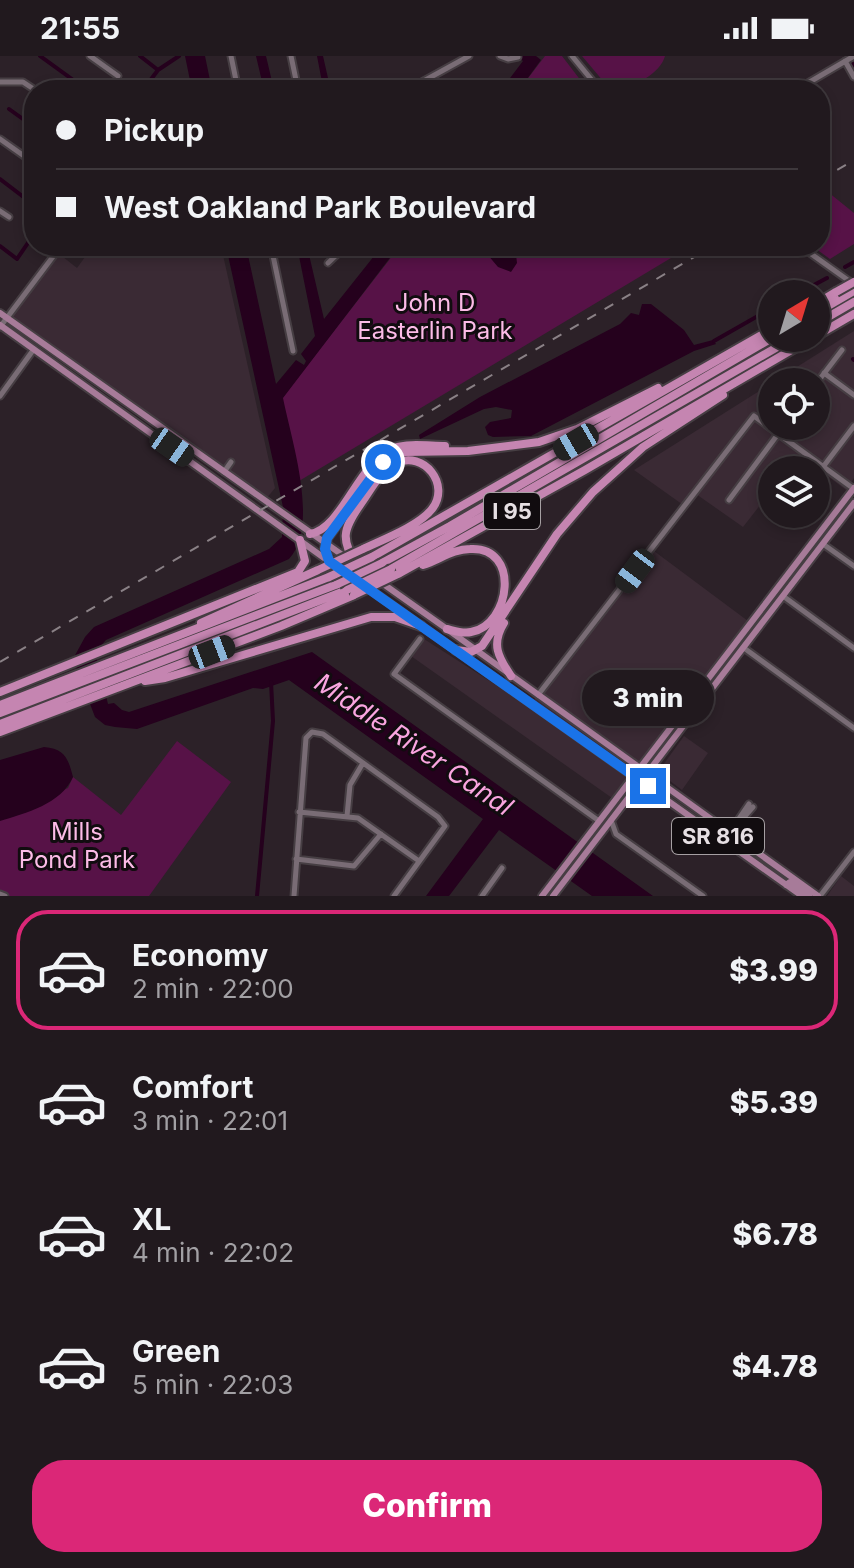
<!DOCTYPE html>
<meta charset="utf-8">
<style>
body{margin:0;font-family:Inter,sans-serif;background:#292227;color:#f1f3f6;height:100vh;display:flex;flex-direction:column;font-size:30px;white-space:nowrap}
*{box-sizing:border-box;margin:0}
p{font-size:26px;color:#a2a0a4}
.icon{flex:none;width:44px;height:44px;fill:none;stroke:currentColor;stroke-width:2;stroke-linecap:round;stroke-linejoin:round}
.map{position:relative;height:840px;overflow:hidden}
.panel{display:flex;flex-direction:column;background:#21191e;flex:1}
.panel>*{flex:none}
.top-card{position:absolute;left:24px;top:24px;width:806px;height:176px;border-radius:32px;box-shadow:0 4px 12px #0003,0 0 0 2px #3e383c;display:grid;align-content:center;height:176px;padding:0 32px;background:#21191e}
.needle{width:52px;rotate:38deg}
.fabs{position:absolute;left:758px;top:224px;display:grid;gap:16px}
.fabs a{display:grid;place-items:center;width:72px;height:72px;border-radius:50%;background:#21191e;box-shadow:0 4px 12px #0003,0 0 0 2px #3e383c;font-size:40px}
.end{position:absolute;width:36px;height:36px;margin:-18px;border:10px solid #1a73e8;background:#fff;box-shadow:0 0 0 4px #fff}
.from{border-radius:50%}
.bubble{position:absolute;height:56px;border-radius:28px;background:#21191e;box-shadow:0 4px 12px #0003,0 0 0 2px #3e383c;font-size:26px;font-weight:800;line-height:56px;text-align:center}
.car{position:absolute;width:24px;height:48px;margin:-24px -12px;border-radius:10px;box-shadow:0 0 6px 2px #0007;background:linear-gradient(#222 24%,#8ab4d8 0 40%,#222 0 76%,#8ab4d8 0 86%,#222 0)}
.top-card b{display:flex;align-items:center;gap:28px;height:76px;font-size:30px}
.top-card b+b{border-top:2px solid #3e383c}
.top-card i{width:20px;height:20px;background:#f1f3f6}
ul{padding:14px 0 0;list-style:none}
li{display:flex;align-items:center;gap:24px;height:120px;margin:0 16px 12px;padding:0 16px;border:4px solid transparent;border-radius:32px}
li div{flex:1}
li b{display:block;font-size:30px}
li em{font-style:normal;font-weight:800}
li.selected{border-color:#db2777}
li>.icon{width:72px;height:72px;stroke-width:1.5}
.cta{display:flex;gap:16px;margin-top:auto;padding:16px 32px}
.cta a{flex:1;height:92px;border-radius:32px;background:#db2777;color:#fff;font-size:32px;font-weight:800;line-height:92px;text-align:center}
.status{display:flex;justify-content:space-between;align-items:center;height:56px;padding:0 40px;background:#21191e;direction:ltr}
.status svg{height:22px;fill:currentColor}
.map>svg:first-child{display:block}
</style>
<div class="status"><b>21:55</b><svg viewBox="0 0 49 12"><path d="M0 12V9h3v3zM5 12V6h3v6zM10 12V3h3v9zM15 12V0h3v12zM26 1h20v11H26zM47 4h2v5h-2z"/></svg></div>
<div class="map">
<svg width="854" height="840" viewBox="0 0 854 840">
<rect width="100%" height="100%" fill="#2c2128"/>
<path fill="#3a2a34" d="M93,190H221L275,432L266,443L12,261L58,197L77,212Z
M854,275V422L846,434L800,399L788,414H772V434L743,471L696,438L686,451L634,414L772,327V370H816V326H773Z
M654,495L748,565L612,742L411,600L424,583L529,650Z
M684,680L708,697L682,734L658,716Z
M841,820L854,830V840H827Z"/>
<path fill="#571247" d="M545,0H562L588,34H519Z
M582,0H665C660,19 628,35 609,32Z
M823,132L854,157V188L830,203L812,190H820V133Z
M400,190H691L299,425L282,342Z
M177,685L231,726L149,840H0V762L68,732L73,721L121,759Z"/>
<path fill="#25011d" d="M185,0H205L212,34H192Z
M256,0H266L274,34H264Z
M317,0H323L330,31L316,34H289L322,26Z
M517,0H536L541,4L519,34H501L523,5Z
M226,190H246L276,328L296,304L304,309L306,305L301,298L315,280L297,190H307L324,263L382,190H399L283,342C291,383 320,469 289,503L106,584L95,596L108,648L114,647L122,654L129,656L312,596L653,840H592L499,774L449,840H426L483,763L289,624L263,633L253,632L137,673L115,671L105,669L95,661L73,603L85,581L94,571L269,493L282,481L283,451Z
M487,190H515L517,207L511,216L498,211L487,198Z
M642,248H651L684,274L694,289L713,284L716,288L694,295L531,380L493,381L488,379L485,371L490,366L511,362L512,354L496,351L484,353L420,383L419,379L480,341L620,268L631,257L639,259Z
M44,691C65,693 68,702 73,721C61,748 26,757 0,765V704Z"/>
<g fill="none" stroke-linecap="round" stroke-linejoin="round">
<path stroke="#25011d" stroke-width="4" d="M40,0L87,34
M140,0L158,14L179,0
M853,8L854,10
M143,34L158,14
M9,53L34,71
M0,123L34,149
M0,190L17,203L34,178
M845,211L854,206
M797,238L827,222
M714,285L772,252
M853,303L854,304
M257,840L273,665L271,626"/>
<defs>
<path id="minor" d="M90,0L118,20
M231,0L238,34
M291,0L296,24
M500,0L508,3L518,1
M572,0L600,34
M845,5L854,21
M0,26H23L35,34
M184,34L186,31
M414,34L420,27L469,0
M796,34L854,0
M0,83L34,107
M0,155L9,161
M271,190L293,295
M800,190L852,227
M328,207L346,190
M0,271L61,190
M824,317L854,339
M816,328L842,294
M0,340L34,293
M823,411L854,370
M224,416L231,406
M729,444L784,370
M823,488L854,510
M783,540L854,592
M420,583L394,618L599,765
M744,592L854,672
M538,639L754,360L854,433
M299,756L358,762L419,805
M347,760L350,729L363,707
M611,764L616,778L703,840
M730,776L749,748
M730,777L753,751
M296,803L354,810L381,778
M0,838L5,840
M294,840L306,682L312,676L323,678L438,761L445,770L394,840
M482,840L502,812
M820,840L854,796"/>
<path id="major" d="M0,257L447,573L818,840
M0,269L345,517
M368,532L802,840
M786,829L790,826L809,840
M542,840L854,432
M553,840L854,447"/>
<path id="highway" d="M816,248L836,236
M816,257L854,235
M816,268L854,246
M816,280L854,258
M310,478C343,472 358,406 394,392C409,387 429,390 445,390
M372,501L772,273
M329,505L325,493L327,482L378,412L393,400L404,396L468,395L539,386L577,373L658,332
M382,507L450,470L772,282
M423,509C439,504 453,493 470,493C521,490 511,569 471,576C463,578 455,575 447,573
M357,510C341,483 342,475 360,449C370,436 380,414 396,407C424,394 451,429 432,453C419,470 382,484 363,493
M391,513L793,282
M398,518L585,414L812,282
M201,567L318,514
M504,567C491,588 498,601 511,620
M456,594L471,596L482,590L557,478L593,436L643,391L723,339
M145,625L165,622L371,561H395L421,570
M0,636L298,516L305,505L300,484
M0,649L329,521
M0,657L338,528
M0,668L347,534
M0,676L281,570L354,539"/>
</defs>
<use href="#minor" stroke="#463e43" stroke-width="9"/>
<use href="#major" stroke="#463e43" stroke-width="10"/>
<use href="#highway" stroke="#463e43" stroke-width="12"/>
<use href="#minor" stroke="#796c75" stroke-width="5"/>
<use href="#major" stroke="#a77b99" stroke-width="6"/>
<use href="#highway" stroke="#c585b1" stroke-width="8"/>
<path stroke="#8a8186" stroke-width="2" stroke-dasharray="10 10" stroke-linecap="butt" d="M820,124L854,104
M0,606L713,190"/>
<defs>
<path id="highway-bridge" d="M836,236L854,226
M318,514L363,493
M329,521L372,501
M338,528L382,507
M347,534L391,513
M354,539L398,518"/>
</defs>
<use href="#highway-bridge" stroke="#463e43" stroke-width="12" stroke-linecap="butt"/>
<use href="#highway-bridge" stroke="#c585b1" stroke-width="8"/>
</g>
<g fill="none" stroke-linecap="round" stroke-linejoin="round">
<path stroke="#1a73e8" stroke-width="10" d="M383,406L327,482L325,493L329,505L648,730"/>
</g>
<g text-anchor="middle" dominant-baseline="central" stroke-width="6" stroke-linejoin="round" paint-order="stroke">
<g fill="#110c0f" stroke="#a6a0a3" stroke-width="2">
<rect x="484" y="437" width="56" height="36" rx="6"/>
<rect x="672" y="762" width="92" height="36" rx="6"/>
</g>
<g font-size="22" font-weight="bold" fill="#e6dfe3">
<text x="512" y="455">I 95</text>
<text x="718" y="780">SR 816</text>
</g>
<g font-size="24" fill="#fcbbe7" stroke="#110c0f">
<text x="435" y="246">John D<tspan x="435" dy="28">Easterlin Park</tspan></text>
<text x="77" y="775">Mills<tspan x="77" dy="28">Pond Park</tspan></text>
</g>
<g font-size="26" font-style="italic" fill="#faa5e0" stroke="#110c0f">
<text transform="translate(414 688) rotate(34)">Middle River Canal</text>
</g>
</g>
</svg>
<div class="fabs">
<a><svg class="needle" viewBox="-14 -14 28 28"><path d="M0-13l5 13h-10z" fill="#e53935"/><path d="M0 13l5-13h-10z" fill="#a2a0a4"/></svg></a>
<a><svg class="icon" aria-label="locate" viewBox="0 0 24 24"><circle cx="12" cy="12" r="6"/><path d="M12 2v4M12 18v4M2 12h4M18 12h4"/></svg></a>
<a><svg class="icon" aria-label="layers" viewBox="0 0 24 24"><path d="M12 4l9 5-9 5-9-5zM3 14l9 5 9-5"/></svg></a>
</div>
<i class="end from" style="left:383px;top:406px"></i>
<i class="end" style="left:648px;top:730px"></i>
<div class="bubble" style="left:582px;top:614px;width:132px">3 min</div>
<i class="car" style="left:576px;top:386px;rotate:240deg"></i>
<i class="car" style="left:172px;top:391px;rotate:125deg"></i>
<i class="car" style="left:635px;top:515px;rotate:217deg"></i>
<i class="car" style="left:212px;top:596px;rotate:69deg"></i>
<div class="top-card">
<b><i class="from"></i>Pickup</b>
<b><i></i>West Oakland Park Boulevard</b>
</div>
</div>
<section class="panel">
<ul>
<li class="selected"><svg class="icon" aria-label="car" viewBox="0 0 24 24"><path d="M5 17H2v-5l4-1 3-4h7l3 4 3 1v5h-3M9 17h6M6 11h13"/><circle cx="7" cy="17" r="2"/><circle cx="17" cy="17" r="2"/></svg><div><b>Economy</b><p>2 min · 22:00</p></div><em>$3.99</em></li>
<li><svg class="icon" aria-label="car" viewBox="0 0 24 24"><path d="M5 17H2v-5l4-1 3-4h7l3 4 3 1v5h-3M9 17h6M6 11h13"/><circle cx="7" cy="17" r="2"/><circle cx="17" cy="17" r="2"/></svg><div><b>Comfort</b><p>3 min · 22:01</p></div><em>$5.39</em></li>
<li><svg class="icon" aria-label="car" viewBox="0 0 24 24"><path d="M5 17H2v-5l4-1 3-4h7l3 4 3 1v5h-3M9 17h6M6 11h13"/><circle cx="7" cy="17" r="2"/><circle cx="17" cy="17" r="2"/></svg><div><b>XL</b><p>4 min · 22:02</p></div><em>$6.78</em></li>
<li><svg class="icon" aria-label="car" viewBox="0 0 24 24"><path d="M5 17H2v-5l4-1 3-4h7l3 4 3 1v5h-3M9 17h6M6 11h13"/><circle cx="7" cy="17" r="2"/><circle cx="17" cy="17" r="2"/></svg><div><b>Green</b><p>5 min · 22:03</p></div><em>$4.78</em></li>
</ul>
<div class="cta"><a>Confirm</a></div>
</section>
